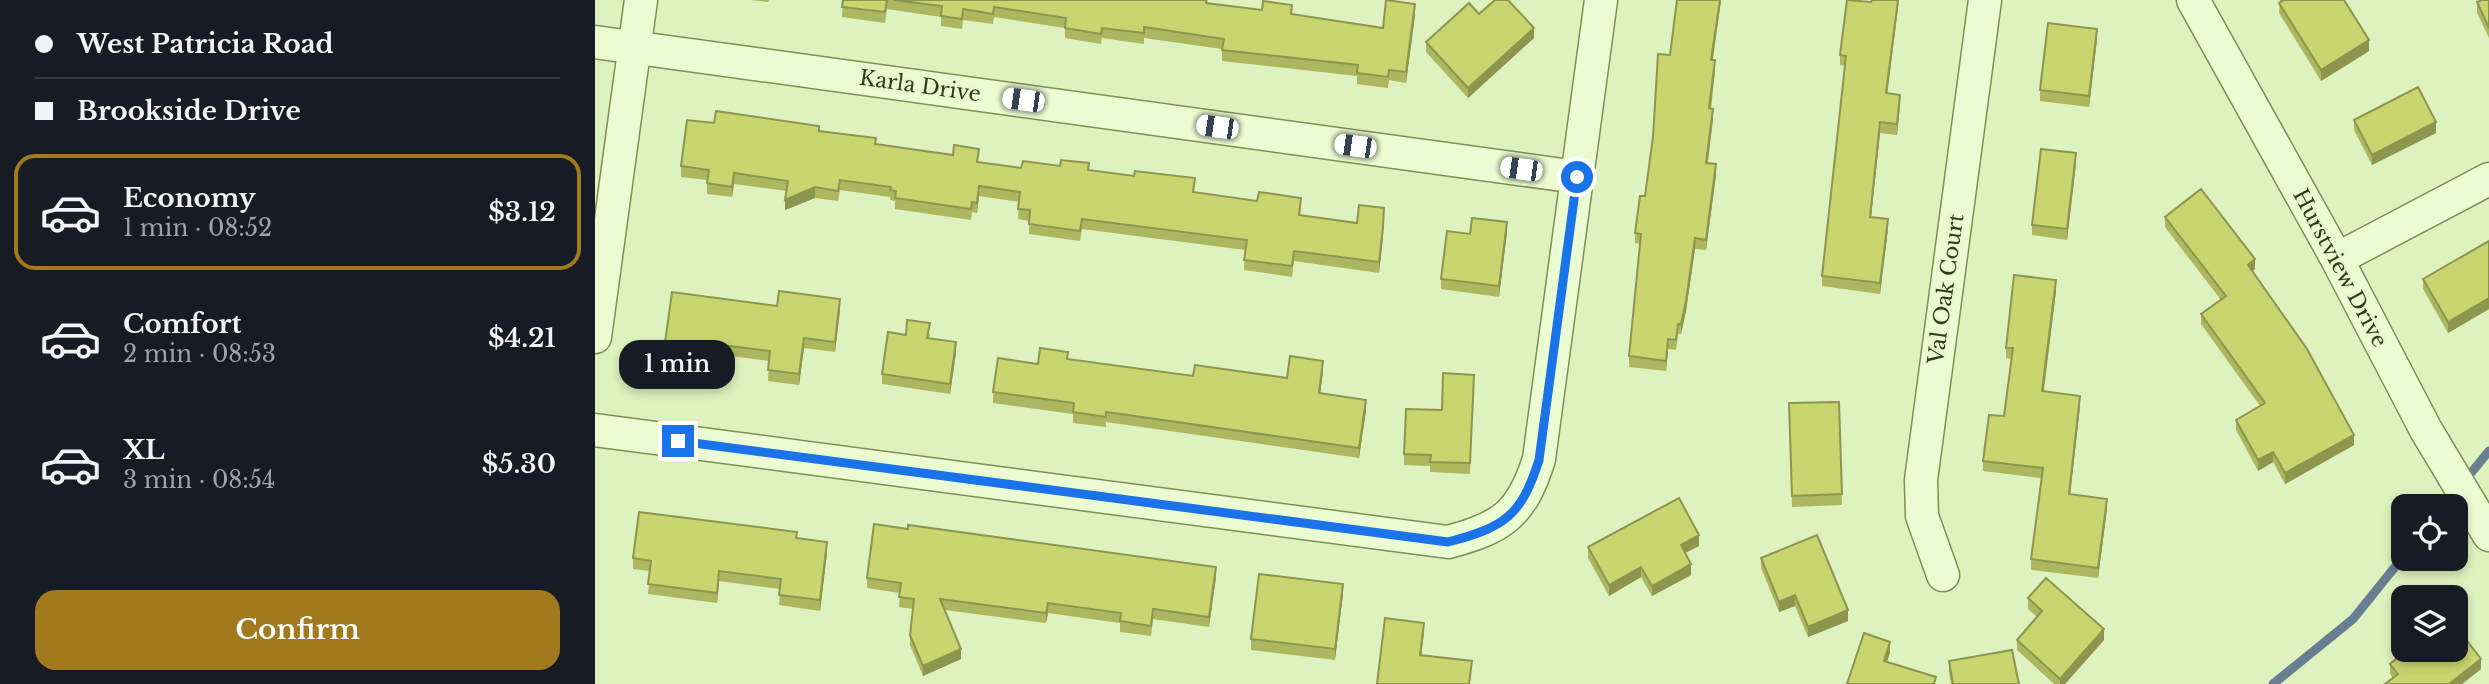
<!DOCTYPE html>
<meta charset="utf-8">
<style>
body{margin:0;font-family:"Libre Baskerville",serif;background:#242831;color:#f1f3f6;height:100vh;display:flex;flex-direction:column;font-size:26px;white-space:nowrap}
*{box-sizing:border-box;margin:0}
p{font-size:23px;color:#9ea1a6}
.icon{flex:none;width:38px;height:38px;fill:none;stroke:currentColor;stroke-width:2;stroke-linecap:round;stroke-linejoin:round}
.map{position:relative;flex:1;overflow:hidden}
.side{display:flex;flex-direction:column;background:#171b24;width:595px}
.side>*{flex:none}
.top-card{display:grid;align-content:center;height:154px;padding:0 35px;background:#171b24}
.controls{position:absolute;left:1796px;top:494px;display:grid;gap:14px}
.controls a{display:grid;place-items:center;width:77px;height:77px;border-radius:14px;background:#171b24;box-shadow:0 4px 10px #0003;font-size:35px}
.end{position:absolute;width:32px;height:32px;margin:-16px;border:9px solid #1a73e8;background:#fff;box-shadow:0 0 0 4px #fff}
.from{border-radius:50%}
.bubble{position:absolute;height:49px;border-radius:21px;background:#171b24;box-shadow:0 4px 10px #0003;font-size:23px;font-weight:600;line-height:49px;text-align:center}
.car{position:absolute;width:21px;height:42px;margin:-21px -10px;border-radius:9px;box-shadow:0 0 5px 2px #0007;background:linear-gradient(#fff 24%,#345 0 40%,#fff 0 76%,#345 0 86%,#fff 0)}
.top-card b{display:flex;align-items:center;gap:24px;height:66px;font-size:26px}
.top-card b+b{border-top:2px solid #363941}
.top-card i{width:18px;height:18px;background:#f1f3f6}
ul{padding:0;list-style:none}
li{display:flex;align-items:center;gap:21px;height:116px;margin:0 14px 10px;padding:0 21px;border:4px solid transparent;border-radius:21px}
li div{flex:1}
li b{display:block;font-size:26px}
li em{font-style:normal;font-weight:600}
li.active{border-color:#a27a1e}
li>.icon{width:63px;height:63px;stroke-width:1.5}
.action{display:flex;gap:14px;margin-top:auto;padding:14px 35px}
.action a{flex:1;height:80px;border-radius:21px;background:#a27a1e;color:#fff;font-size:28px;font-weight:600;line-height:80px;text-align:center}
main{display:flex;flex:1;min-height:0}
.map>svg:first-child{display:block}
</style>
<main>
<section class="side">
<div class="top-card">
<b><i class="from"></i>West Patricia Road</b>
<b><i></i>Brookside Drive</b>
</div>
<ul>
<li class="active"><svg class="icon" aria-label="car" viewBox="0 0 24 24"><path d="M5 17H2v-5l4-1 3-4h7l3 4 3 1v5h-3M9 17h6M6 11h13"/><circle cx="7" cy="17" r="2"/><circle cx="17" cy="17" r="2"/></svg><div><b>Economy</b><p>1 min · 08:52</p></div><em>$3.12</em></li>
<li><svg class="icon" aria-label="car" viewBox="0 0 24 24"><path d="M5 17H2v-5l4-1 3-4h7l3 4 3 1v5h-3M9 17h6M6 11h13"/><circle cx="7" cy="17" r="2"/><circle cx="17" cy="17" r="2"/></svg><div><b>Comfort</b><p>2 min · 08:53</p></div><em>$4.21</em></li>
<li><svg class="icon" aria-label="car" viewBox="0 0 24 24"><path d="M5 17H2v-5l4-1 3-4h7l3 4 3 1v5h-3M9 17h6M6 11h13"/><circle cx="7" cy="17" r="2"/><circle cx="17" cy="17" r="2"/></svg><div><b>XL</b><p>3 min · 08:54</p></div><em>$5.30</em></li>
</ul>
<div class="action"><a>Confirm</a></div>
</section>
<div class="map">
<svg width="1894" height="684" viewBox="0 0 1894 684">
<rect width="100%" height="100%" fill="#ddf2be"/>
<g fill="none" stroke-linecap="round" stroke-linejoin="round">
<path stroke="#687f92" stroke-width="9" d="M1849,506L1894,451
M1678,684L1758,619L1808,557"/>
<defs>
<path id="minor" d="M1598,0L1742,259L1831,430L1894,535
M0,42L982,177
M1742,259L1894,179
M0,337L46,0
M0,430L853,542C907,528 927,514 944,459L1006,0
M1348,575L1327,516L1326,480L1390,0"/>
</defs>
<use href="#minor" stroke="#808d54" stroke-width="35"/>
<use href="#minor" stroke="#ebfcd2" stroke-width="32"/>
</g>
<path fill="#adb75f" d="M155,0H174L173,2Z
M248,0H613L612,3L788,28L820,15L811,83L794,80L793,88L762,84V76L627,61V49L549,38V44L507,38L506,44L470,38V28L399,17L398,24L368,20L367,29L346,26V17L292,9L290,23L247,17Z
M1126,0L1118,60L1120,71L1116,109L1118,119L1113,163L1121,175L1111,250L1100,249L1091,311L1086,334H1083L1081,350L1073,349L1071,371L1034,367V356L1045,244L1040,243V233L1050,196L1075,55Z
M1685,0H1749L1774,51L1726,81L1684,13Z
M1885,0H1894V38L1882,13V2Z
M1276,2L1292,94L1305,105L1302,135L1285,133L1276,217L1293,229L1285,294L1227,286V276L1250,66L1245,65V55Z
M884,14L939,38L873,98L831,52V42Z
M1502,39L1494,107L1445,101V90Z
M1759,120L1841,133L1777,165L1759,130Z
M119,123L224,131L281,144L384,162L426,168L494,170L599,192L706,208L705,215L788,237L784,273L699,261L697,277L649,270L650,250L487,229L485,241L434,234V221L423,219L424,202L384,196L382,213L377,212L376,220L300,209V201L295,200V197L245,190L243,201L220,198L190,210L192,191L139,184L137,197L112,194V180L86,177V166Z
M1481,164L1472,240L1437,235V225Z
M1570,217L1660,269L1657,271L1759,445L1690,484L1678,462L1663,471L1641,430V420L1665,406L1606,324V314L1626,300L1570,227Z
M912,232L904,297L846,289V279L875,234Z
M1894,241V309L1853,333L1828,289V279Z
M1461,291L1449,391L1485,406L1475,494L1512,509L1503,578L1436,570V559L1446,478L1388,471V461L1409,416L1416,359L1411,358V348Z
M182,306L245,310L240,352L209,348L204,385L173,381L174,361L103,352L102,364L69,360V350Z
M335,334L334,338L361,353L355,394L287,384V374L311,335Z
M473,359L598,376L692,378L728,371L725,393L771,410L764,458L511,422V427L478,423V414L398,403V392Z
M879,375L875,474L835,472V466L809,465V454Z
M1244,402L1247,505L1197,507L1194,403Z
M202,538L232,553L225,611L184,605L185,589L124,581L122,603L53,594L55,571L38,569V558Z
M1104,546L1090,553L1096,575L1057,596L1046,577L1014,596L993,558V547Z
M1166,558L1253,621L1213,637L1200,606L1184,612L1166,568Z
M621,577L614,627L558,619L556,636L525,632V623L453,613L451,623L350,610L366,659L328,676L315,645V635L318,609L304,607L305,593L272,588V578Z
M748,594L740,660L656,650V639Z
M1433,598L1509,640L1470,684H1459L1422,650V640L1442,617L1433,609Z
M1354,661L1424,684H1356L1354,672Z
M1795,664L1886,669L1867,684H1790L1798,678L1795,674Z"/>
<path fill="#8d954e" d="M1125,0H1126L1116,70V60Z
M1303,0H1304L1291,104V93Z
M820,4V15L811,83V72Z
M939,28V38L873,98V88Z
M1502,29V39L1494,107V96Z
M1774,40V51L1726,81V70Z
M1120,60V71L1114,119V108Z
M1305,95V105L1302,135V124Z
M1118,109V119L1111,173V163Z
M1285,122V133L1275,227V217Z
M1841,122V133L1777,165V155Z
M1481,153V164L1472,240V229Z
M1121,164V175L1111,250V240Z
M139,173V184L137,197V187Z
M384,186V196L382,213V203Z
M220,187V198L190,210V200Z
M789,208L788,237L784,273V262Z
M1293,219V229L1285,294V283Z
M912,222V232L904,297V286Z
M1100,238V249L1091,311L1086,334V324Z
M1660,259V269L1653,275V265Z
M1461,280V291L1447,402V391Z
M1894,298V309L1853,333V322Z
M245,299V310L240,352V342Z
M209,338V348L204,385V374Z
M1073,339V349L1071,371V361Z
M361,342V353L355,394V384Z
M728,361V371L724,404V393Z
M1485,396V406L1474,505V494Z
M771,400V410L764,458V448Z
M1759,435V445L1690,484V473Z
M1678,452V462L1663,471V460Z
M1512,499V509L1503,578V568Z
M1104,535V546L1086,555V545Z
M232,542V553L225,611V600Z
M1096,564V575L1057,596V586Z
M621,567V577L614,627V617Z
M1046,567V577L1014,596V585Z
M124,571V581L122,603V593Z
M748,584V594L740,660V649Z
M1200,595V606L1184,612V602Z
M453,603V613L451,623V613Z
M1253,610V621L1213,637V627Z
M829,623V633L825,665V655Z
M1509,629V640L1470,684H1465V679Z
M1295,642V653L1289,671V661Z
M366,649V659L328,676V666Z
M1886,659V669L1867,684H1854Z"/>
<path fill="#c9d56f" stroke="#8d954e" stroke-width="2" d="M248,0H292L290,12L247,7Z
M299,0H611V3L667,10L668,1L697,5L696,14L788,28L791,0L820,4L811,72L794,70L793,77L762,73L763,65L627,50L629,39L549,27V33L507,28L506,34L470,28L471,18L399,7L398,14L368,9L367,19L346,16L347,6Z
M900,0H913L939,28L873,88L831,42L874,3L884,14Z
M1082,0H1125L1116,60H1120L1114,108L1118,109L1111,163L1121,164L1111,240L1100,238L1091,301L1086,324H1083L1081,340L1073,339L1071,361L1034,356L1046,234L1040,233L1045,196H1050L1058,137L1063,54L1075,55Z
M1252,0L1276,2L1277,0H1303L1291,93L1305,95L1302,124L1285,122L1275,217L1293,219L1285,283L1227,276L1251,56L1245,55Z
M1689,0H1749L1774,40L1726,70L1684,3Z
M1887,0H1894V28L1882,2Z
M1453,23L1502,29L1494,96L1445,90Z
M1823,87L1841,122L1777,155L1759,120Z
M121,111L224,126V131L281,138L280,144L358,155L359,145L384,149L382,162L426,168L428,161L465,166L466,160L494,163L493,170L539,176L540,171L600,178L598,192L662,201L664,192L706,198L704,215L762,223L764,205L789,208L788,227L784,262L699,251L697,266L649,260L652,240L487,219L485,231L434,224L435,210L423,209L425,192L384,186L382,203L377,202L376,209L300,198L301,191L295,190L296,187L245,180L243,191L220,187L190,200L193,181L139,173L137,187L112,183L114,170L86,166L92,120L119,123Z
M1446,149L1481,153L1472,229L1437,225Z
M1606,189L1660,259L1653,265L1712,349L1759,435L1690,473L1678,452L1663,460L1641,420L1670,403L1606,314L1631,296L1570,217Z
M877,218L912,222L904,286L846,279L852,231L875,234Z
M1894,241V298L1853,322L1828,279Z
M1419,275L1461,280L1447,391L1485,396L1474,494L1512,499L1503,568L1436,559L1448,468L1388,461L1394,415L1409,416L1418,348H1411Z
M184,291L245,299L240,342L209,338L204,374L173,370L175,351L103,342L102,354L69,350L77,292L182,306Z
M312,320L335,323L332,338L361,342L355,384L287,374L293,332L311,335Z
M445,348L473,352L472,359L598,376L600,365L692,378L695,356L728,361L724,393L771,400L764,448L511,412V417L478,412L479,403L398,392L403,358L443,364Z
M848,373L879,375L875,463L835,462L836,455L809,454L811,409L847,410Z
M1244,402L1247,494L1197,496L1194,403Z
M1084,498L1104,535L1086,545L1096,564L1057,586L1046,567L1014,585L993,547Z
M44,512L202,532L201,538L232,542L225,600L184,595L186,579L124,571L122,593L53,584L56,561L38,558Z
M279,524L313,529V525L621,567L614,617L558,609L556,626L525,621L526,613L453,603L451,613L345,599L366,649L328,666L315,635L319,599L304,597L306,583L272,578Z
M1222,535L1253,610L1213,627L1200,595L1184,602L1166,558Z
M664,574L748,584L740,649L656,639Z
M1451,578L1509,629L1465,679L1422,640L1447,611L1433,598Z
M790,618L829,623L825,655L877,661L874,684H782Z
M1860,625L1886,659L1854,684H1790L1803,674L1795,664L1813,649H1860Z
M1269,633L1295,642L1289,661L1341,677L1339,684H1252Z
M1417,650L1424,684H1358L1354,661Z"/>
<g fill="none" stroke-linecap="round" stroke-linejoin="round">
<path stroke="#1a73e8" stroke-width="9" d="M83,441L853,542C910,527 926,516 944,460L982,177"/>
</g>
<g text-anchor="middle" dominant-baseline="central" stroke-width="5" stroke-linejoin="round" paint-order="stroke">
<g font-size="21" fill="#353a1b" stroke="#e7f9ce">
<text transform="translate(325 86) rotate(8)">Karla Drive</text>
<text transform="translate(1745 268) rotate(62)">Hurstview Drive</text>
<text transform="translate(1351 289) rotate(-82)">Val Oak Court</text>
</g>
</g>
</svg>
<div class="controls">
<a><svg class="icon" aria-label="locate" viewBox="0 0 24 24"><circle cx="12" cy="12" r="6"/><path d="M12 2v4M12 18v4M2 12h4M18 12h4"/></svg></a>
<a><svg class="icon" aria-label="layers" viewBox="0 0 24 24"><path d="M12 4l9 5-9 5-9-5zM3 14l9 5 9-5"/></svg></a>
</div>
<i class="end from" style="left:982px;top:177px"></i>
<i class="end" style="left:83px;top:441px"></i>
<div class="bubble" style="left:24px;top:340px;width:116px">1 min</div>
<i class="car" style="left:428px;top:100px;rotate:278deg"></i>
<i class="car" style="left:622px;top:127px;rotate:278deg"></i>
<i class="car" style="left:760px;top:146px;rotate:278deg"></i>
<i class="car" style="left:926px;top:169px;rotate:278deg"></i>
</div>
</main>
